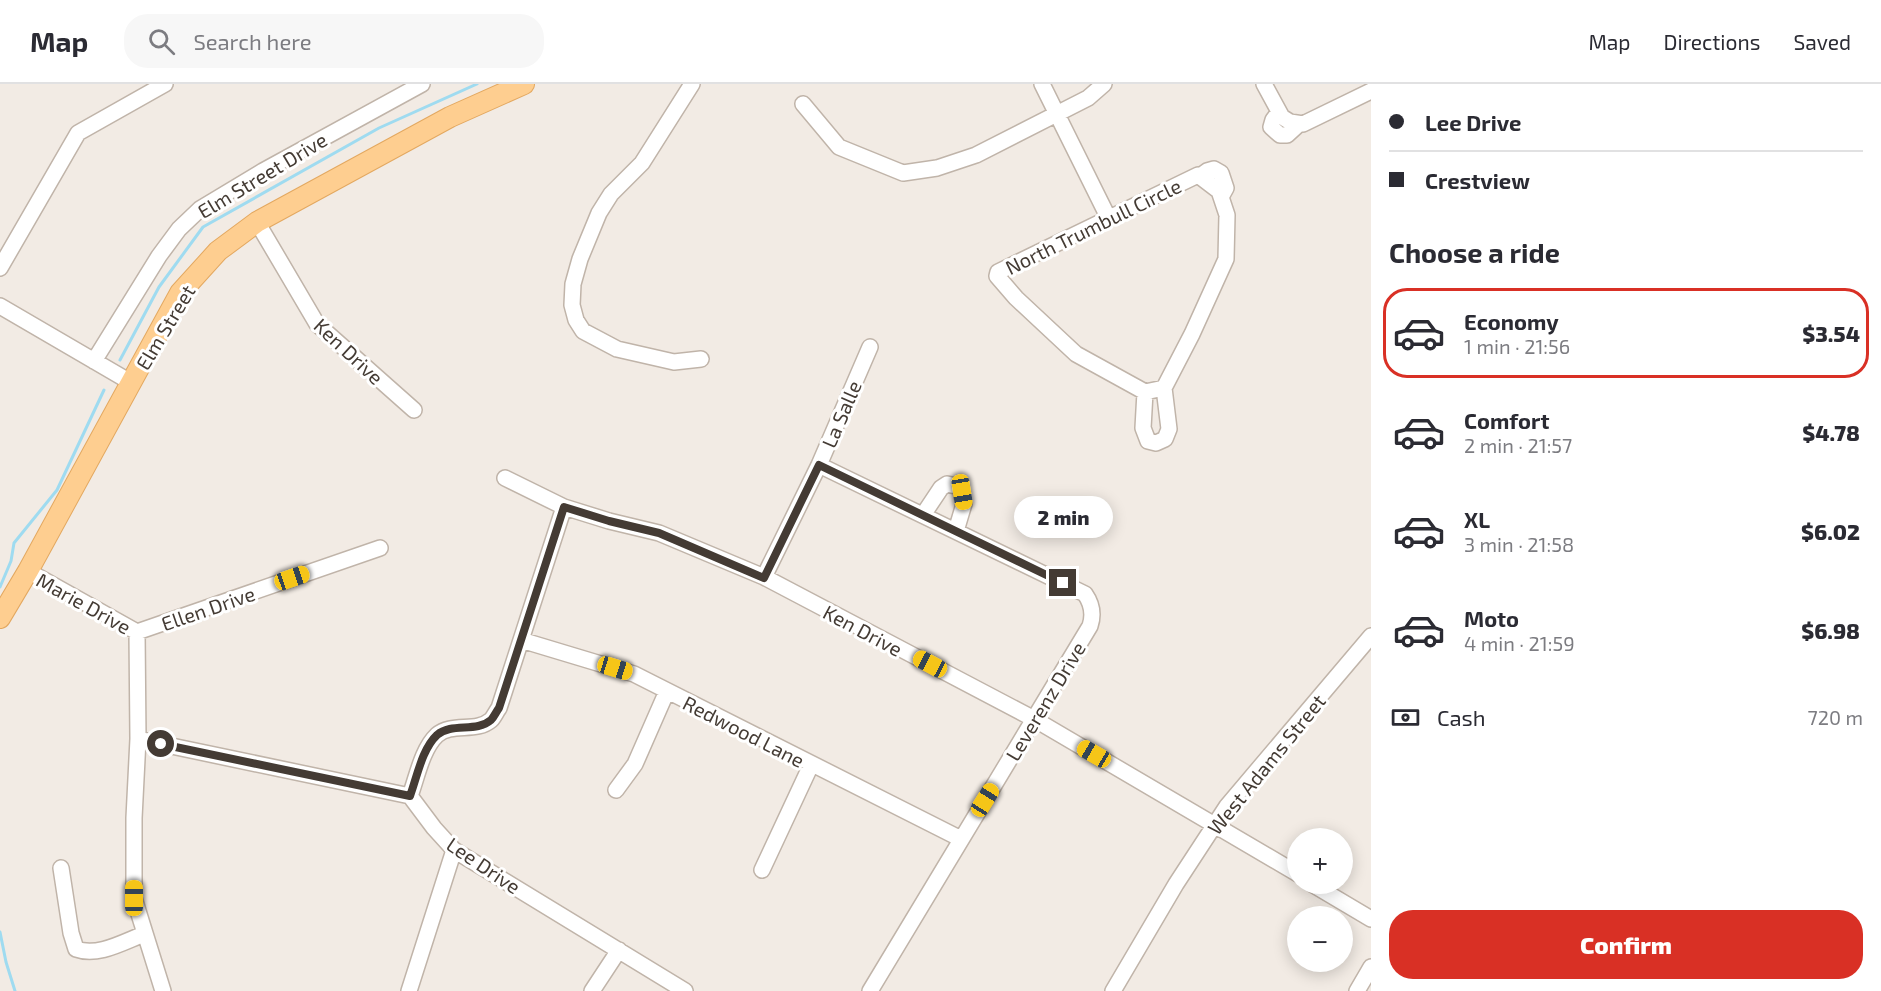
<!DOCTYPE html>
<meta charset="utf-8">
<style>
body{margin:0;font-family:"Exo 2",sans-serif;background:#f7f7f7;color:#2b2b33;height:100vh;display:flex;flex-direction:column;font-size:22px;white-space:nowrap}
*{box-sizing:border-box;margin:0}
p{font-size:20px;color:#7c7c81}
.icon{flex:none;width:33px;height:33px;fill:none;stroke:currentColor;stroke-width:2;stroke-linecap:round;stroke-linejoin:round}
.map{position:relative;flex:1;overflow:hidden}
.side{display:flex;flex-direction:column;background:#fff;width:510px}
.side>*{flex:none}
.top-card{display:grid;align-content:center;height:132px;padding:0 18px;background:#fff}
.buttons{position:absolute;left:1287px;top:744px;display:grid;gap:12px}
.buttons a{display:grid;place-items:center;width:66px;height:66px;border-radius:50%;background:#fff;box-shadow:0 3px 15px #0003;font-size:30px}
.end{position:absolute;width:27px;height:27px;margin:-14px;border:8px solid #443b34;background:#fff;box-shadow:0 0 0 3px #fff}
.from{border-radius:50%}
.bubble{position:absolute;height:42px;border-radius:21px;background:#fff;box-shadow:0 3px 15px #0003;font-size:20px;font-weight:800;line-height:42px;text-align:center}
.car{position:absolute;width:18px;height:36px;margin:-18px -9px;border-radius:8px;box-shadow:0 0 4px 2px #0007;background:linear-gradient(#f5c518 24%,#345 0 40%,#f5c518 0 76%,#345 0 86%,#f5c518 0)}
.top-card b{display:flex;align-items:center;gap:21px;height:57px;font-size:22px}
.top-card b+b{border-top:2px solid #e1e1e2}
.top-card i{width:15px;height:15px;background:#2b2b33}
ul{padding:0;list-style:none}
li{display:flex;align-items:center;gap:18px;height:90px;margin:0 12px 9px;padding:0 6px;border:3px solid transparent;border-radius:24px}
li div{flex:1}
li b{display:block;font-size:22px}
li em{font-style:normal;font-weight:800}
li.active{border-color:#d93025}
li>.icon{width:54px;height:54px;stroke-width:1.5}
h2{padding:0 18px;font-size:27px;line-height:72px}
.pay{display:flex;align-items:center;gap:15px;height:66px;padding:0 18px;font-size:22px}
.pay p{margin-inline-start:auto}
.button{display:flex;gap:12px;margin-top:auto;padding:12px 18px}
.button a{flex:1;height:69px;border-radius:24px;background:#d93025;color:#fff;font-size:24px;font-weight:800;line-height:69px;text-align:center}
header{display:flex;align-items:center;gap:36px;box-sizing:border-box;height:84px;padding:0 30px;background:#fff;border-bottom:2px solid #e1e1e2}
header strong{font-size:28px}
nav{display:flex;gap:33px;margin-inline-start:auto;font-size:21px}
.search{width:420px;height:54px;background:#f7f7f7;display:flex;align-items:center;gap:15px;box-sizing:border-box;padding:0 21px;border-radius:24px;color:#7c7c81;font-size:22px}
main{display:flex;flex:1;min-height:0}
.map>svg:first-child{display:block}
</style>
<header>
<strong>Map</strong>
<div class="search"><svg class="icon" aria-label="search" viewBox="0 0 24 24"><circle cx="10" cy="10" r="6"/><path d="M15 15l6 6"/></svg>Search here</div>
<nav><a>Map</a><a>Directions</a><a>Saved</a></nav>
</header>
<main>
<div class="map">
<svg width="1371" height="907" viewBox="0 0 1371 907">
<rect width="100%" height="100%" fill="#f2ebe4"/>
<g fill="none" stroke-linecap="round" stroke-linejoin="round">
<path stroke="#9fdbf0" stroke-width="3" d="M120,276L159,203L203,143L379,44L477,0
M0,503L11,477L14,459L57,406L104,306
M0,848L6,878L15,907"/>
<defs>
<path id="minor" d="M692,0L642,79L611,110L599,129L580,175L573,200L572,221L576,236L583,247L617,265L674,278L701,275
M1042,0L1108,133
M1264,0L1282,33L1290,38L1303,40L1371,7
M803,20L839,63L903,89L937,84L976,71L1088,14L1104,0
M1279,28L1273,36L1271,43L1280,51H1287L1299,40
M1198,91L1219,107L1227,131L1226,175L1192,250L1164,304L1145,308L1076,270L1016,214L997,192L998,188Z
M1200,92L1207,87L1214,85L1221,89L1226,104L1221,113
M257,138L317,240L414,326
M0,184L78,49L165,0
M0,222L132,299
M94,277L159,172L179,145L200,125L263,87L422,0
M1145,308L1143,344L1148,357L1156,359L1165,355L1169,345L1164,304
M819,381L1085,510C1092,520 1094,530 1090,542L870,907
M505,394L564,423L609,437L659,449L764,493L1034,635L1298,790
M923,431L941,404L947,400L960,403L964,420L956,447
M28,487L137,548
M764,493L819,381L870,263
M137,548L138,655L134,734V814L163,907
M137,548L380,464
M521,556L634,590L961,755
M138,655L410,712L434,744L454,766L685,907
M616,706L635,680L667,607
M410,712C417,693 422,665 437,651C452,638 476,649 491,636C494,633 496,628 499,624L564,423
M61,784L71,849L76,865C98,873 123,858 144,850
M762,786L811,681
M1312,800L1371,835
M409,907L454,766
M592,907L619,866
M1113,907L1176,800L1227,722L1371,552
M1357,907L1371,883"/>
<path id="major" d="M0,534L28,487L180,209L218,167L257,138L450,33L524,0"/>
</defs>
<use href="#minor" stroke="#c0b4a9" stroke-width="18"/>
<use href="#major" stroke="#e3a860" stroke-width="22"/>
<use href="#minor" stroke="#fff" stroke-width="15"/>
<use href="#major" stroke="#fece90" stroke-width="20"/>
</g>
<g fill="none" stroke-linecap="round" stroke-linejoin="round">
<path stroke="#443b34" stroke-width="8" d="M161,660L410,712C417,693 422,665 437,651C452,638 476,649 491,636C494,633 496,628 499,624L564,423L609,437L659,449L764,494L819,381L1063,499"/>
</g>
<g text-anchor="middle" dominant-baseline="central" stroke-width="6" stroke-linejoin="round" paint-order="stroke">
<g font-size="20" fill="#443b34" stroke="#fff">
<text transform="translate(262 91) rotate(-31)">Elm Street Drive</text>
<text transform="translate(1093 142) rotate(-26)">North Trumbull Circle</text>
<text transform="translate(165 243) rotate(-59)">Elm Street</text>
<text transform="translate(349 267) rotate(43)">Ken Drive</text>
<text transform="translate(841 330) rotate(-67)">La Salle</text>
<text transform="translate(84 519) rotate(29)">Marie Drive</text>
<text transform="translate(208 524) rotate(-19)">Ellen Drive</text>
<text transform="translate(863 546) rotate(28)">Ken Drive</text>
<text transform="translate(1045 617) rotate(-59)">Leverenz Drive</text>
<text transform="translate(744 647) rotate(27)">Redwood Lane</text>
<text transform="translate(1266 680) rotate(-51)">West Adams Street</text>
<text transform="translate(484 781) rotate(34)">Lee Drive</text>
</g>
</g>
</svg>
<div class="buttons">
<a>+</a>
<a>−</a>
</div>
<i class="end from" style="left:161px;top:660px"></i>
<i class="end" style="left:1063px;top:499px"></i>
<div class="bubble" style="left:1014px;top:412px;width:99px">2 min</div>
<i class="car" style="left:962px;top:408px;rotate:171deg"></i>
<i class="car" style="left:292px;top:494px;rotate:71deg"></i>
<i class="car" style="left:930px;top:580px;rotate:298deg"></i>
<i class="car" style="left:615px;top:584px;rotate:107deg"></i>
<i class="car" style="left:1094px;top:670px;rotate:300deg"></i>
<i class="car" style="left:985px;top:716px;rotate:32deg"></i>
<i class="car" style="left:134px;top:814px;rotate:0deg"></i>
</div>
<section class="side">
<div class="top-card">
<b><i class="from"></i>Lee Drive</b>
<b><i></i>Crestview</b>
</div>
<h2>Choose a ride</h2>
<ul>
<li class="active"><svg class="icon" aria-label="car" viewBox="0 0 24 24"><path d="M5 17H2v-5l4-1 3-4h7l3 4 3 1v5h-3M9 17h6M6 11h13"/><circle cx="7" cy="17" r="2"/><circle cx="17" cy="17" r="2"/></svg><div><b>Economy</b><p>1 min · 21:56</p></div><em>$3.54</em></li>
<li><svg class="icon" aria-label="car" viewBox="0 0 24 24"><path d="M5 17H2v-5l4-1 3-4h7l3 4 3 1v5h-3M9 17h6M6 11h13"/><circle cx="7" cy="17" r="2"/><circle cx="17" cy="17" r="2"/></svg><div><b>Comfort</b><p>2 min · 21:57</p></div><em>$4.78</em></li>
<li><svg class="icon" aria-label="car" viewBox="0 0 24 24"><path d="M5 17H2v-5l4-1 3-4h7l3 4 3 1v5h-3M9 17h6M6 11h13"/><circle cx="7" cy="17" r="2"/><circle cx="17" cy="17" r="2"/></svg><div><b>XL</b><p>3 min · 21:58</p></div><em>$6.02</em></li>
<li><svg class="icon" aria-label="car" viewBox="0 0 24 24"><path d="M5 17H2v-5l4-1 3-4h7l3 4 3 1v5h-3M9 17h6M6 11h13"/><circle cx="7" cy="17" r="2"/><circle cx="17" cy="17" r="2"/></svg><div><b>Moto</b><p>4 min · 21:59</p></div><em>$6.98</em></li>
</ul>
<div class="pay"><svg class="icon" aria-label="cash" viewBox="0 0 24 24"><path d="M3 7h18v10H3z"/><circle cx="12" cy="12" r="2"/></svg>Cash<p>720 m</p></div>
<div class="button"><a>Confirm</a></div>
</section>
</main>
